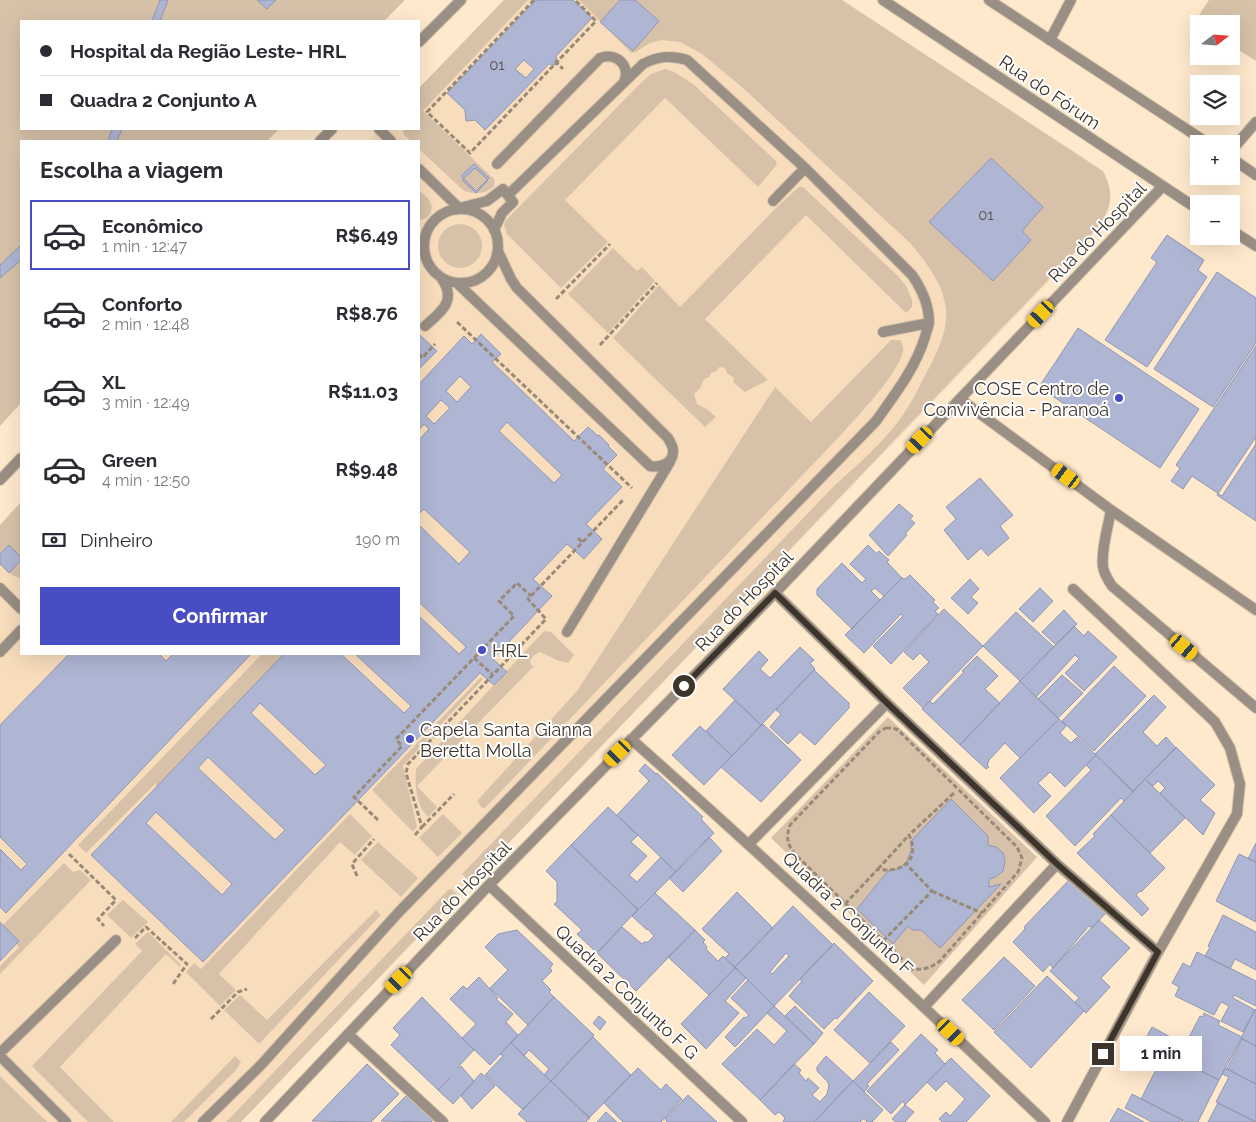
<!DOCTYPE html>
<html lang="pt">
<meta charset="utf-8">
<style>
body{margin:0;font-family:Raleway,sans-serif;background:#f7f7f7;color:#2b2b33;height:100vh;display:flex;flex-direction:column;font-size:19px;white-space:nowrap}
*{box-sizing:border-box;margin:0}
p{font-size:16px;color:#7c7c81}
.icon{flex:none;width:28px;height:28px;fill:none;stroke:currentColor;stroke-width:2;stroke-linecap:round;stroke-linejoin:round}
.map{position:relative;flex:1;overflow:hidden}
.details{position:absolute;left:20px;top:140px;width:400px;height:515px;display:flex;flex-direction:column;background:#fff;border-radius:0px;box-shadow:0 5px 20px #0002}
.details>*{flex:none}
.top-card{position:absolute;left:20px;top:20px;width:400px;height:110px;border-radius:0px;box-shadow:0 5px 20px #0002;display:grid;align-content:center;height:110px;padding:0 20px;background:#fff}
.needle{width:32px;rotate:73deg}
.tools{position:absolute;left:1190px;top:15px;display:grid;gap:10px}
.tools a{display:grid;place-items:center;width:50px;height:50px;border-radius:0px;background:#fff;box-shadow:0 5px 20px #0002;font-size:25px}
.end{position:absolute;width:22px;height:22px;margin:-11px;border:6px solid #3d342a;background:#fff;box-shadow:0 0 0 2px #fff}
.from{border-radius:50%}
.bubble{position:absolute;height:35px;border-radius:0px;background:#fff;box-shadow:0 5px 20px #0002;font-size:16px;font-weight:700;line-height:35px;text-align:center}
.car{position:absolute;width:15px;height:30px;margin:-15px -8px;border-radius:6px;box-shadow:0 0 4px 1px #0007;background:linear-gradient(#f5c518 24%,#345 0 40%,#f5c518 0 76%,#345 0 86%,#f5c518 0)}
.top-card b{display:flex;align-items:center;gap:18px;height:48px;font-size:19px}
.top-card b+b{border-top:1px solid #e1e1e2}
.top-card i{width:12px;height:12px;background:#2b2b33}
ul{padding:0;list-style:none}
li{display:flex;align-items:center;gap:15px;height:70px;margin:0 10px 8px;padding:0 10px;border:2px solid transparent;border-radius:0px}
li div{flex:1}
li b{display:block;font-size:19px}
li em{font-style:normal;font-weight:700}
li.active{border-color:#494dc3}
li>.icon{width:45px;height:45px;stroke-width:1.5}
h2{padding:0 20px;font-size:22px;line-height:60px}
.pay{display:flex;align-items:center;gap:12px;height:55px;padding:0 20px;font-size:19px}
.pay p{margin-inline-start:auto}
.action{display:flex;gap:10px;margin-top:auto;padding:10px 20px}
.action a{flex:1;height:58px;border-radius:0px;background:#494dc3;color:#fff;font-size:20px;font-weight:700;line-height:58px;text-align:center}
.map>svg:first-child{display:block}
</style>
<div class="map">
<svg width="1256" height="1122" viewBox="0 0 1256 1122">
<rect width="100%" height="100%" fill="#ffe9cd"/>
<path fill="#f8ddbc" d="M504,0H796L1051,168L1083,246L241,1122H0V525L21,502V654H419V141H368L380,129H419V88Z"/>
<path fill="#d7c2a9" d="M0,0H405L384,21H21V129H279L267,141H21V403L0,426Z
M504,0H528L423,111L495,180L494,186C486,195 475,194 464,191L419,149V141H411L404,135L403,129H419V88Z
M579,0H842L1103,171C1116,196 1111,210 1095,231L471,882L462,874L834,486C858,464 884,442 903,415C913,400 921,383 929,368C938,350 948,330 946,309C943,283 926,262 910,243L743,88L702,54L680,42L662,40L650,43L636,52L631,53Z
M1209,0H1256V61L1231,45V24H1199L1195,21Z
M665,69L674,72L693,84L775,160L777,163L775,167L758,187L665,98L565,200L608,242L561,288L507,234L504,225L506,220L642,82L651,74Z
M799,187H803L898,276L906,286L912,300V307L906,313L806,215L705,319L768,380L745,392L733,382L734,378L727,373L725,368L719,367L717,371L711,373L709,377L704,379L700,388L694,394L697,404L707,409L716,417L705,427L613,338L659,285L680,307L778,206Z
M419,190C422,193 426,196 428,199C436,208 430,220 419,220Z
M438 246a22 22 0 1 1 44 0a22 22 0 1 1-44 0Z
M613,248L637,271L642,267L655,281L608,333L568,294Z
M891,340H900C902,344 904,347 903,351C899,374 854,420 837,439L485,808H482L477,801L577,691L775,387L811,422Z
M21,502V579L12,575L0,563V525Z
M546,631L551,632L574,655L568,663L559,661L540,652L533,656L530,661L531,665L534,666L417,786L437,807L428,817C415,804 415,785 416,769L543,632Z
M262,654H282L290,661L163,792L155,784L86,853L78,845Z
M481,677L483,679L403,766L417,827L413,832L372,790Z
M888,717L1037,857L924,985L771,838Z
M350,814L372,836L355,855L340,842L219,974L236,990L220,1006L186,972L194,963L201,969Z
M443,814L462,833L438,857L419,838Z
M378,842L418,878L401,897L361,860Z
M64,863L73,872L80,870L91,880L0,974V966L19,947L0,928Z
M451,889L458,895L241,1122H226L448,890Z
M123,900L148,922L131,938L107,915Z
M376,910L380,914V916L260,1043H258L224,1010L240,995L267,1020Z
M148,932L181,965L180,967L166,954L60,1067L114,1122H88L32,1066L142,951L135,944Z
M235,1056L241,1062L236,1070L184,1122H171Z
M0,1076L47,1122H0Z"/>
<path fill="#afb6d4" stroke="#9096b3" fill-rule="evenodd" d="M160,0H168L160,21H152Z
M257,0H276L267,9Z
M536,0H573L592,18L556,56L557,65L549,64L485,130L475,120L466,121L465,110L447,93ZM524,60L534,69L526,78L515,69Z
M620,0H635L659,21L633,51L600,22Z
M112,129H122L117,141H108Z
M991,158L1043,207L1022,231L1031,240L993,281L929,222Z
M474,164L489,178L476,191L461,176Z
M475,168L488,180L476,193L462,180Z
M1167,235L1204,260L1198,270L1207,277L1147,367L1105,340L1157,262L1151,258Z
M21,245V260L0,278V265Z
M1217,272L1256,298V343L1213,407L1154,369Z
M1078,328L1199,409L1160,468L1039,387Z
M419,334L437,351L419,369Z
M481,334L501,354L492,362L574,441L588,427L598,436L599,435L609,445L608,446L617,455L603,469L622,487L586,524L602,539L584,559L567,544L533,579L552,596L493,659L507,672L494,685L480,673L203,962L91,855L284,654H341L404,713L411,706L355,654H419V616L459,654L466,647L419,602V525L459,564L470,552L424,509L419,514V440L429,429L424,424L419,430V384L464,336L472,344ZM460,376L471,387L457,402L446,391ZM441,400L450,408L434,424L426,416ZM507,422L562,475L554,483L499,431ZM260,703L326,765L315,775L251,713ZM208,757L285,830L275,840L198,768ZM156,812L232,884L222,895L146,823Z
M1256,346V444L1222,496L1192,476L1183,489L1171,481L1180,468L1176,465Z
M1256,437V521L1217,495Z
M980,478L1013,515L1000,526L1009,538L988,556L981,548L968,560L944,530L956,519L946,507Z
M899,504L913,516L910,519L915,523L905,534L907,535L888,556L869,535Z
M9,545L21,557V560L9,573L0,564V554Z
M868,545L877,554L879,551L889,560L887,562L902,578L884,596L875,588L871,591L880,600L852,629L817,595V589L842,563L862,583L866,579L850,564Z
M910,575L935,600L933,602L939,608L935,611L938,614L891,664L873,646L903,616L901,614L864,653L845,635L902,578L905,579Z
M970,579L979,589L971,597L978,603L968,614L951,598Z
M1040,588L1053,601L1033,622L1019,609Z
M944,609L983,646L923,708L903,688L929,662L920,653L913,660L904,652Z
M1064,610L1077,624L1056,645L1042,632Z
M1016,612L1054,647L1020,681L983,646Z
M1074,626L1084,636L1088,631L1117,657L1084,691L1065,673L1079,659L1075,655L1036,697L1020,681Z
M800,647L814,660L810,663L815,669L761,725L723,689L759,651L768,660L760,669L770,678Z
M69,654H159L166,661L173,654H251L6,913L0,907V849L21,870L27,864L0,837V725Z
M977,656L998,676L985,689L1000,703L960,745L922,709L930,701L933,704L964,672L962,671Z
M1114,666L1146,696L1094,751L1062,721Z
M814,670L849,703V708L815,745L800,732L788,744L770,727L781,714L776,710Z
M1062,675L1083,693L1058,718L1038,699Z
M1020,681L1059,719L1020,758L1005,743L989,760L987,766L989,767L986,769L960,745Z
M1154,695L1166,707L1143,732L1157,746L1166,737L1176,748L1133,791L1095,754Z
M735,700L761,725L732,756L706,731Z
M1059,719L1066,726L1060,733L1071,743L1077,737L1096,755L1065,787L1050,772L1038,783L1051,796L1034,813L1000,778Z
M763,724L801,760L761,802L721,767Z
M700,726L732,756L704,785L672,755Z
M1176,747L1215,785L1200,800L1215,813L1203,835L1160,793L1165,788L1158,781L1153,786L1145,779Z
M1096,755L1133,792L1124,801L1121,798L1075,846L1046,816L1091,770L1086,765Z
M645,764L656,774L657,773L703,817L701,819L714,833L676,872L617,815L649,781L639,771Z
M1145,779L1185,818L1150,853L1111,815Z
M951,799L988,836V845L996,847L1003,853L1005,861L1003,871L996,877L989,879V887L1001,884L940,948L921,930H912L908,926L893,944L857,909L888,871L898,869L906,863L911,851V841Z
M608,807L638,835L631,842L647,856L629,875L637,882L661,857L676,872L638,910L571,845Z
M1111,815L1165,868L1141,892L1140,891L1136,895L1149,909L1142,916L1077,853L1095,836L1093,834Z
M709,837L722,851L683,892L669,878Z
M1256,843V862L1248,859Z
M571,845L638,909L597,953L577,934L582,930L554,904L557,902V882L546,871Z
M1239,854L1256,862V922L1216,901Z
M1069,880L1105,914L1092,928L1089,926L1053,968L1050,964L1043,972L1013,942L1025,929L1024,927Z
M737,892L773,928L735,967L725,958L729,954L702,929Z
M655,893L695,930L636,991L597,953L622,927L642,944L644,942H648L654,936L648,929L647,930L632,916Z
M793,906L833,945L774,1006L735,967ZM786,953L789,956L772,974L770,972Z
M1223,915L1256,932V970L1235,959L1230,969L1205,956L1210,947L1208,946Z
M1099,920L1130,948L1101,978L1110,987L1086,1013L1075,1002L1079,998L1050,971Z
M0,922L19,941L0,961Z
M517,930L553,964L550,968L552,971L542,981L551,990L549,992L554,997L528,1025L490,988L508,970L485,947L498,934Z
M695,930L705,940L703,942L707,947L706,949L718,961L723,956L735,968L709,995L668,957Z
M834,943L873,981L837,1019L835,1018L824,1029L789,996L802,981L800,979Z
M1197,952L1256,981V1006L1234,995L1233,998L1255,1010L1243,1032L1221,1021L1229,1006L1221,1002L1214,1015L1175,996L1179,987L1172,983L1183,963L1190,967Z
M1004,957L1035,986L994,1030L962,1000Z
M735,968L746,978L725,1001L739,1013L706,1049L681,1024Z
M1047,976L1084,1011L1031,1068L994,1032Z
M479,977L498,998L496,999L513,1014L506,1022L518,1035L490,1065L462,1038L476,1024L450,999L463,986L467,989Z
M748,980L774,1006L735,1047L725,1037L744,1017L745,1018L749,1015L731,998Z
M869,992L905,1026L870,1063L834,1030Z
M422,997L474,1050L458,1067L459,1068L461,1066L474,1081L453,1104L438,1090L451,1077L438,1090L391,1045L400,1035L393,1028Z
M554,997L594,1035L551,1081L544,1075L549,1069L529,1050L524,1056L511,1043Z
M774,1006L814,1044L760,1100L722,1064L757,1029L774,1045L787,1031L767,1013Z
M795,1006L823,1033L814,1044L785,1016Z
M1255,1009L1256,1010V1046L1241,1038Z
M1204,1013L1220,1021L1218,1025L1242,1037L1219,1080L1144,1042L1152,1027L1185,1045L1200,1016L1203,1017Z
M599,1016L606,1022L600,1030L593,1023Z
M921,1034L938,1050L935,1053L945,1064L905,1105L903,1101L891,1114L867,1091Z
M593,1037L631,1075L589,1118L551,1081Z
M1242,1039L1256,1046V1084L1227,1069Z
M891,1042L899,1050L867,1084L869,1086L864,1092L853,1081Z
M511,1043L551,1081L523,1110L485,1075L503,1056L500,1054Z
M1165,1052L1219,1080L1198,1122H1186L1141,1099Z
M826,1056L853,1081L814,1122H783L785,1118L779,1112L775,1115L760,1100L794,1064L801,1070L799,1073L806,1081L808,1078L819,1088L812,1095L820,1102L827,1094L829,1085L827,1081L817,1071V1067Z
M951,1058L990,1096L966,1122H942L939,1119L946,1112L950,1116L965,1099L946,1081L936,1091L927,1082Z
M367,1064L399,1094L371,1122L312,1121Z
M638,1068L661,1090L666,1084L682,1099L661,1122H623L604,1103Z
M1225,1068L1256,1084V1122L1216,1102L1229,1077L1222,1074Z
M481,1073L495,1086L472,1109L461,1096Z
M551,1081L590,1118L586,1122H527L518,1114Z
M853,1081L883,1110L872,1122H867L864,1118L860,1122H814Z
M1132,1094L1183,1120L1182,1122H1152L1125,1108Z
M407,1095L433,1120L431,1122L381,1121Z
M688,1095L717,1122H667L665,1119Z
M1218,1103L1256,1122H1208Z
M905,1105L914,1112L905,1122H896L892,1119Z
M1118,1108L1144,1122H1110Z
M606,1112L617,1122H597Z"/>
<g fill="none" stroke-linecap="round" stroke-linejoin="round">
<defs>
<path id="service" d="M1050,40L1071,0
M379,129L391,141
M497,164L600,58C616,52 631,65 624,82
M419,169L459,208L487,201L503,189L513,202L502,213L494,230
M773,201L805,168
M424 246a37 37 0 1 1 74 0a37 37 0 1 1-74 0Z
M458,284L650,466C661,468 674,463 673,450C673,446 670,442 668,438L517,288L511,279L498,251
M425,326C441,312 457,301 442,279
M883,332L929,323
M960,399L1111,510L1256,610
M1111,510C1108,528 1101,549 1103,567C1104,574 1108,580 1112,586L1256,708
M0,588L21,609
M567,632L670,462
M0,652L21,630
M0,1053L116,940
M0,1056L66,1122
M203,1122L261,1065L398,913L876,421C895,394 915,369 925,337C926,332 929,326 929,322C929,305 921,288 912,275L805,168L687,60C671,55 658,56 643,64L508,195"/>
<path id="minor" d="M1231,151L1256,122
M775,593L887,703L1057,864L1158,952
M631,739C772,864 909,992 1045,1122
M749,844L887,703
M489,885L742,1122
M925,1006L1057,864
M348,1034L443,1122
M265,1122L489,885L775,593L1162,187
M1067,1122L1158,952L1237,814L1240,784L1230,748L1215,722L1073,589"/>
<path id="tertiary" d="M883,0L1199,210
M989,0L1209,144
M419,42L461,0
M320,141L332,129
M1231,158L1256,175
M1231,230L1256,246
M0,480L21,458"/>
</defs>
<use href="#service" stroke="#d8c5ac" stroke-width="12"/>
<use href="#minor" stroke="#d8c5ac" stroke-width="12"/>
<use href="#tertiary" stroke="#d8c5ac" stroke-width="12"/>
<path stroke="#998a77" stroke-width="3" stroke-dasharray="5 2.5" stroke-linecap="butt" d="M534,0L427,112L470,153L596,21L575,0
M555,61L563,69
M556,299L610,244
M457,322L632,488
M600,345L657,283
M419,354L422,358L435,344
M578,538L582,542
M474,658L514,616L499,601L517,583L531,596
M886,728H893L898,730L1017,847L1022,858L1018,872L940,961C931,968 923,970 912,969L794,853C787,843 786,837 790,825L880,731Z
M378,820L354,797L402,746L396,739L474,658L492,674
M422,827L454,794
M415,835L422,827L406,773L408,764L546,619L528,599L623,500
M69,854L116,900L98,919L104,926
M878,869L909,835
M357,876L352,864L374,839
M932,891L982,913
M845,904L878,869C902,874 921,859 909,835L954,793
M135,938L146,927L187,964L173,984
M883,941L932,891L906,864
M211,1019L238,992L247,989"/>
<use href="#service" stroke="#998f84" stroke-width="10"/>
<use href="#minor" stroke="#998f84" stroke-width="10"/>
<use href="#tertiary" stroke="#998f84" stroke-width="10"/>
</g>
<g fill="none" stroke-linecap="round" stroke-linejoin="round">
<path stroke="#3d342a" stroke-width="6" d="M684,686L775,593L887,703L1057,864L1158,952L1103,1054"/>
</g>
<g fill="#494dc3" stroke="#fff" stroke-width="2">
<circle cx="1119" cy="398" r="5"/>
<circle cx="482" cy="650" r="5"/>
<circle cx="410" cy="739" r="5"/>
</g>
<g text-anchor="middle" dominant-baseline="central" stroke-width="4" stroke-linejoin="round" paint-order="stroke">
<g font-size="15" fill="#5a5454">
<text x="497" y="65">01</text>
<text x="986" y="215">01</text>
</g>
<g font-size="18" fill="#3d342a" stroke="#fff">
<text transform="translate(1050 92) rotate(34)">Rua do Fórum</text>
<text transform="translate(1097 232) rotate(-46)">Rua do Hospital</text>
<text transform="translate(744 601) rotate(-46)">Rua do Hospital</text>
<text transform="translate(462 891) rotate(-46)">Rua do Hospital</text>
<text transform="translate(848 913) rotate(43)">Quadra 2 Conjunto F</text>
<text transform="translate(627 992) rotate(43)">Quadra 2 Conjunto F G</text>
</g>
<g font-size="18" fill="#3d342a" stroke="#fff" text-anchor="start">
<text x="1109" y="388" text-anchor="end">COSE Centro de<tspan x="1109" dy="21">Convivência - Paranoá</tspan></text>
<text x="492" y="650">HRL</text>
<text x="420" y="729">Capela Santa Gianna<tspan x="420" dy="21">Beretta Molla</tspan></text>
</g>
</g>
</svg>
<div class="tools">
<a><svg class="needle" viewBox="-14 -14 28 28"><path d="M0-13l5 13h-10z" fill="#e53935"/><path d="M0 13l5-13h-10z" fill="#7c7c81"/></svg></a>
<a><svg class="icon" aria-label="layers" viewBox="0 0 24 24"><path d="M12 4l9 5-9 5-9-5zM3 14l9 5 9-5"/></svg></a>
<a>+</a>
<a>−</a>
</div>
<i class="end from" style="left:684px;top:686px"></i>
<i class="end" style="left:1103px;top:1054px"></i>
<div class="bubble" style="left:1120px;top:1036px;width:82px">1 min</div>
<i class="car" style="left:1041px;top:314px;rotate:223deg"></i>
<i class="car" style="left:920px;top:440px;rotate:223deg"></i>
<i class="car" style="left:1066px;top:476px;rotate:306deg"></i>
<i class="car" style="left:1184px;top:647px;rotate:130deg"></i>
<i class="car" style="left:618px;top:753px;rotate:224deg"></i>
<i class="car" style="left:399px;top:980px;rotate:224deg"></i>
<i class="car" style="left:951px;top:1032px;rotate:134deg"></i>
<div class="top-card">
<b><i class="from"></i>Hospital da Região Leste- HRL</b>
<b><i></i>Quadra 2 Conjunto A</b>
</div>
<section class="details">
<h2>Escolha a viagem</h2>
<ul>
<li class="active"><svg class="icon" aria-label="car" viewBox="0 0 24 24"><path d="M5 17H2v-5l4-1 3-4h7l3 4 3 1v5h-3M9 17h6M6 11h13"/><circle cx="7" cy="17" r="2"/><circle cx="17" cy="17" r="2"/></svg><div><b>Econômico</b><p>1 min · 12:47</p></div><em>R$6.49</em></li>
<li><svg class="icon" aria-label="car" viewBox="0 0 24 24"><path d="M5 17H2v-5l4-1 3-4h7l3 4 3 1v5h-3M9 17h6M6 11h13"/><circle cx="7" cy="17" r="2"/><circle cx="17" cy="17" r="2"/></svg><div><b>Conforto</b><p>2 min · 12:48</p></div><em>R$8.76</em></li>
<li><svg class="icon" aria-label="car" viewBox="0 0 24 24"><path d="M5 17H2v-5l4-1 3-4h7l3 4 3 1v5h-3M9 17h6M6 11h13"/><circle cx="7" cy="17" r="2"/><circle cx="17" cy="17" r="2"/></svg><div><b>XL</b><p>3 min · 12:49</p></div><em>R$11.03</em></li>
<li><svg class="icon" aria-label="car" viewBox="0 0 24 24"><path d="M5 17H2v-5l4-1 3-4h7l3 4 3 1v5h-3M9 17h6M6 11h13"/><circle cx="7" cy="17" r="2"/><circle cx="17" cy="17" r="2"/></svg><div><b>Green</b><p>4 min · 12:50</p></div><em>R$9.48</em></li>
</ul>
<div class="pay"><svg class="icon" aria-label="cash" viewBox="0 0 24 24"><path d="M3 7h18v10H3z"/><circle cx="12" cy="12" r="2"/></svg>Dinheiro<p>190 m</p></div>
<div class="action"><a>Confirmar</a></div>
</section>
</div>
